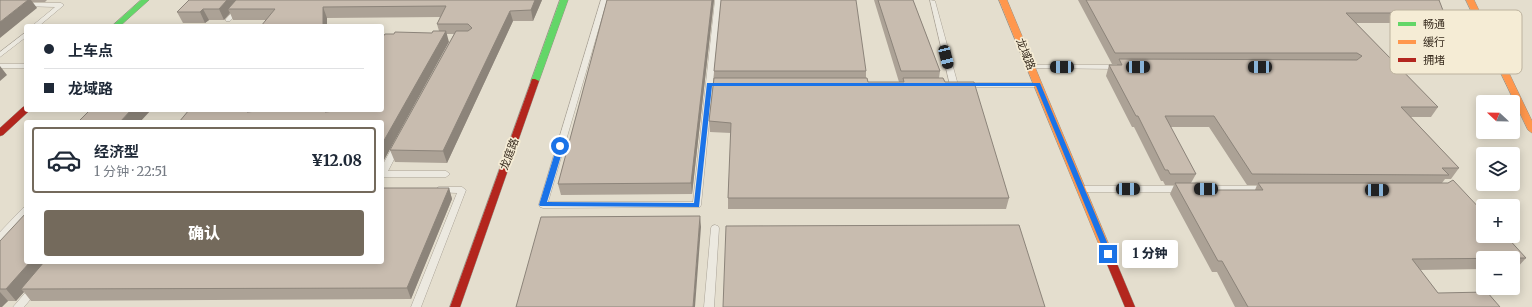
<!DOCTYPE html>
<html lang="zh">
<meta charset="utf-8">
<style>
body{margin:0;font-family:Merriweather,"Noto Sans SC",serif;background:#f6f6f7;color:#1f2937;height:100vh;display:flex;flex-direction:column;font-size:15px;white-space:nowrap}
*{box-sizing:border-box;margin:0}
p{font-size:13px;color:#747a83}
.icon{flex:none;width:22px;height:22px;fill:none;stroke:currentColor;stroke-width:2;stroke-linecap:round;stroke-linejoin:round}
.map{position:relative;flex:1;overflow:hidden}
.panel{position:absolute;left:24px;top:120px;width:360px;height:144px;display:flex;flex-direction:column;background:#fff;border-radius:4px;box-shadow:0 2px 10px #0003}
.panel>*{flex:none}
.banner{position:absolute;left:24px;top:24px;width:360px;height:88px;border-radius:4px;box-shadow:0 2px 10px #0003;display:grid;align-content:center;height:88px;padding:0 20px;background:#fff}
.needle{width:26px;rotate:292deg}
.controls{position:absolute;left:1476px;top:95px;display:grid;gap:8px}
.controls a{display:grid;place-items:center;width:44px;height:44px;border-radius:4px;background:#fff;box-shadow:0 2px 10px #0003;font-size:20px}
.end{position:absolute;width:18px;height:18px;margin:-9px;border:5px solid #1a73e8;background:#fff;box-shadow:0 0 0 2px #fff}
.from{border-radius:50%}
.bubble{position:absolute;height:28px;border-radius:4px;background:#fff;box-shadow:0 2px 10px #0003;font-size:13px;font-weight:800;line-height:28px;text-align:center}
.car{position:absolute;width:12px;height:24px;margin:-12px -6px;border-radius:5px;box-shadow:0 0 3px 1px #0007;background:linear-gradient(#222 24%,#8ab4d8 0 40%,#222 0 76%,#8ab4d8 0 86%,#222 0)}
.banner b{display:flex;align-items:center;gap:14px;height:38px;font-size:15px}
.banner b+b{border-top:1px solid #e0e1e3}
.banner i{width:10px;height:10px;background:#1f2937}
ul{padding:7px 0 0;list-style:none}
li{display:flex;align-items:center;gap:12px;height:66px;margin:0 8px 6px;padding:0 12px;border:2px solid transparent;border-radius:4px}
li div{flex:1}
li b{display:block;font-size:15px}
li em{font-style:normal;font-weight:800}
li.on{border-color:#746a5c}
li>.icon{width:36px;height:36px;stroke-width:1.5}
.primary-button{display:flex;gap:8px;margin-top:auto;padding:8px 20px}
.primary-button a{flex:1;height:46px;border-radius:4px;background:#746a5c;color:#fff;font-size:16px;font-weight:800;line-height:46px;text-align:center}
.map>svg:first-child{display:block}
</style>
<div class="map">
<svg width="1532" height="307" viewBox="0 0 1532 307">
<rect width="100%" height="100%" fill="#e4dece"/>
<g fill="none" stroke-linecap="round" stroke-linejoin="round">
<defs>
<path id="lane" d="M243,0H249L230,21H226V19Z
M601,0H607L548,202H693L715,0H721L701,205L700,207L543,208L540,207L539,205Z
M930,0L935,1L958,85L957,87H954L950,85Z
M24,3H61L64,5L39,26H32L55,7L22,6L21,5Z
M26,32V37L0,57V52Z
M0,64H26V68H0Z
M1031,65H1119L1123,67L1119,69L1029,68L1027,67Z
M961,83H1038L1042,85L1038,87H964L960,85Z
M397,143L401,146L388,171H446L450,174L446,177H382V166L394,144Z
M1082,186H1183L1187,189L1183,192H1082L1078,189Z
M1194,186H1265L1269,189L1265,192H1194L1190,189Z
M439,187H462L466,190L421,307H411L457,193L436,192L435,190Z
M26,207V215L3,240L0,241V232L23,208Z
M715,225L718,226L719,228L714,307H704L711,228L712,226Z
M34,285L37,286L39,289L24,307H13L31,286Z"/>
<path id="fast" d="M141,0H149L120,26H112Z
M560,0H568L539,81L535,83H532L531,81Z"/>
<path id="slow" d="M999,0H1007L1112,252L1111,255H1103L1102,252Z
M1466,0H1474L1532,121V133L1528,130Z"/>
<path id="jam" d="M532,79H535L539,81L460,307H450Z
M26,106V110L29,111L3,135L0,136V128L23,107Z
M1107,248L1111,249L1112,252L1135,307H1125L1102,252L1103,249Z"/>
</defs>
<use href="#lane" stroke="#aaa397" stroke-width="1"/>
<use href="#fast" stroke="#999387" stroke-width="1"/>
<use href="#slow" stroke="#999387" stroke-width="1"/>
<use href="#jam" stroke="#999387" stroke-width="1"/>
<use href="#lane" fill="#ece9e0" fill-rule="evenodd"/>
<use href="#fast" fill="#63d668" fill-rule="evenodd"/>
<use href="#slow" fill="#ff974d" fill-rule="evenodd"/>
<use href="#jam" fill="#b3261e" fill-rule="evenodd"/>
</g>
<path fill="#aca296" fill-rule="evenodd" d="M0,0H47L45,2H32L37,8Z
M189,0H542L533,21H513L447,163L395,162L390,150L454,34H447L383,162H382V110L432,33L439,31L437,24L440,17L327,18L266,20H233L230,13L224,20H209L205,23H183L177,12Z
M607,0H714L692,194L561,195L558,184Z
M874,0H913L940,71L939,78L945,82L1009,198L1006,209H728V198L731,133L710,132L709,121L714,78V71H866V78L868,82H903H899Z
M1078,0H1439L1449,26L1443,36L1414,31L1411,23H1356L1438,107L1431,117H1411L1459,168L1451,179H1445L1442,183L1526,258L1516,269H1513V258H1483V269L1420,270L1438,293L1500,307H1235L1217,272H1212L1170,194L1174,185H1165L1163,181H1161L1134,127H1132L1106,76L1109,65H1117V64H1112ZM1170,127H1209L1247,185H1257L1255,190H1204L1191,183L1196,174Z
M449,188L452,199L411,299L31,301L24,292L16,301H8L0,307V241L26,262Z"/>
<path fill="#8c847a" d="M28,0H31L37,8L0,38V22Z
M227,0H242L228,9L230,13L224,20L219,9Z
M535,0H542L533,21L531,10Z
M712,0H714L692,194L691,183Z
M323,7L327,18V26H323Z
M203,9L209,20L205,23L200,12Z
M510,11L513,21L447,163L443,151Z
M446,31L449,42L383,162L382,159V144Z
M0,66L7,75L0,81Z
M131,110H151L140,122H120Z
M247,110H261L253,121L247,112Z
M326,110H336L331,122L325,112Z
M449,188L452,199L411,299L407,288Z
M700,216L701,227L695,307H693Z
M30,262H50L21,289L24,292L16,301L6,289Z
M0,292L8,301L2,307H0Z"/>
<path fill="#c8bcaf" stroke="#8c847a" d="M0,0H28L0,22Z
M189,0H227L219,9H203L200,12H177Z
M236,0H535L531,10L510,11L443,151L390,150L456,31H468L472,28L468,24H437L446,6L323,7V26H261L275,9H228Z
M607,0H712L691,183L558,184Z
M721,0H856L866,71H714Z
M878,0H913L940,71H901Z
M1086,0H1439L1449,26L1420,20L1417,13H1346L1438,107H1401L1459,168H1442L1449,175L1252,174L1214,116H1165L1196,174H1170L1168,170H1165L1138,116H1136L1109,65H1122L1119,59L1357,60L1362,56L1357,53H1115Z
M433,31H446L382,144V122H179L189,110H247V112L257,111L258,110H326L325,112L335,111L336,110H382V38L385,34H394L395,32L432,33Z
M714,78H867L868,82H904L903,78H943L945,82H974L1009,198H728L731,123L709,121Z
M90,110H131L120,122H78Z
M1453,180L1483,212V236H1506L1526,258L1412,259L1438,293L1487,292L1500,307H1248L1222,261H1218L1175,183H1200L1204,190H1263L1258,183H1448Z
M382,188H449L407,288L21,289L44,262H382Z
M26,213V262H30L6,289H0V241Z
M700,216L693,307H516L541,217Z
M1019,225L1045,307H723L726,226Z"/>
<path fill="#1a73e8" d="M707,83H1040L1112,254L1108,257L1105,254L1036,86H712L699,207L540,206L539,205L557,146L560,144L564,146L547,202L694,203Z"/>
<g text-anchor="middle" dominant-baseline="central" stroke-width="3.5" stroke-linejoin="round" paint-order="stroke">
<g font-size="11" fill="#382c1f" stroke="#f5ecd5">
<text transform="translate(1026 54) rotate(68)">龙域路</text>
<text transform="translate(509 154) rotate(-70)">龙庭路</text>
</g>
</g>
<rect x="1390" y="10" width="132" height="64" rx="6" fill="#f5ecd5" stroke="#bcb29e" stroke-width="1"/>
<rect x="1398" y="22" width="18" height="4" fill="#63d668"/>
<rect x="1398" y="40" width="18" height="4" fill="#ff974d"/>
<rect x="1398" y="58" width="18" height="4" fill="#b3261e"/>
<g font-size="11" fill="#382c1f">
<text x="1423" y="28">畅通</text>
<text x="1423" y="46">缓行</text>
<text x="1423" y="64">拥堵</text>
</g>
</svg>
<div class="controls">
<a><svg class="needle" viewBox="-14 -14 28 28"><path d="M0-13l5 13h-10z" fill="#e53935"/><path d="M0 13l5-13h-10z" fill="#747a83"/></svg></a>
<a><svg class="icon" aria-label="layers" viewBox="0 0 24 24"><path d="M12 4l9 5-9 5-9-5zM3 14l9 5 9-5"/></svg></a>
<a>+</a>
<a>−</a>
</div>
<i class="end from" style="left:560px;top:146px"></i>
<i class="end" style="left:1108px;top:254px"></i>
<div class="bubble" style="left:1122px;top:240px;width:56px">1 分钟</div>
<i class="car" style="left:946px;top:57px;rotate:166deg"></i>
<i class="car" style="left:1062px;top:67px;rotate:270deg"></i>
<i class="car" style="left:1138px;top:67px;rotate:90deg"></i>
<i class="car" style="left:1260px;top:67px;rotate:270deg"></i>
<i class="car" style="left:1128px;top:189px;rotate:90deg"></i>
<i class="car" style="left:1206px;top:189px;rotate:270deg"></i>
<i class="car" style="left:1377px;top:190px;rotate:90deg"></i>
<div class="banner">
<b><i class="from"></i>上车点</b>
<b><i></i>龙域路</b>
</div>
<section class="panel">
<ul>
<li class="on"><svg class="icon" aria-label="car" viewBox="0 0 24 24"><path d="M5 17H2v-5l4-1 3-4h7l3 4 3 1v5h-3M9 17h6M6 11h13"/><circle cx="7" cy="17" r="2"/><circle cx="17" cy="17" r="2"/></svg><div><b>经济型</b><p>1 分钟 · 22:51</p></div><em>¥12.08</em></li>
</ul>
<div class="primary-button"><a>确认</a></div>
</section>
</div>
